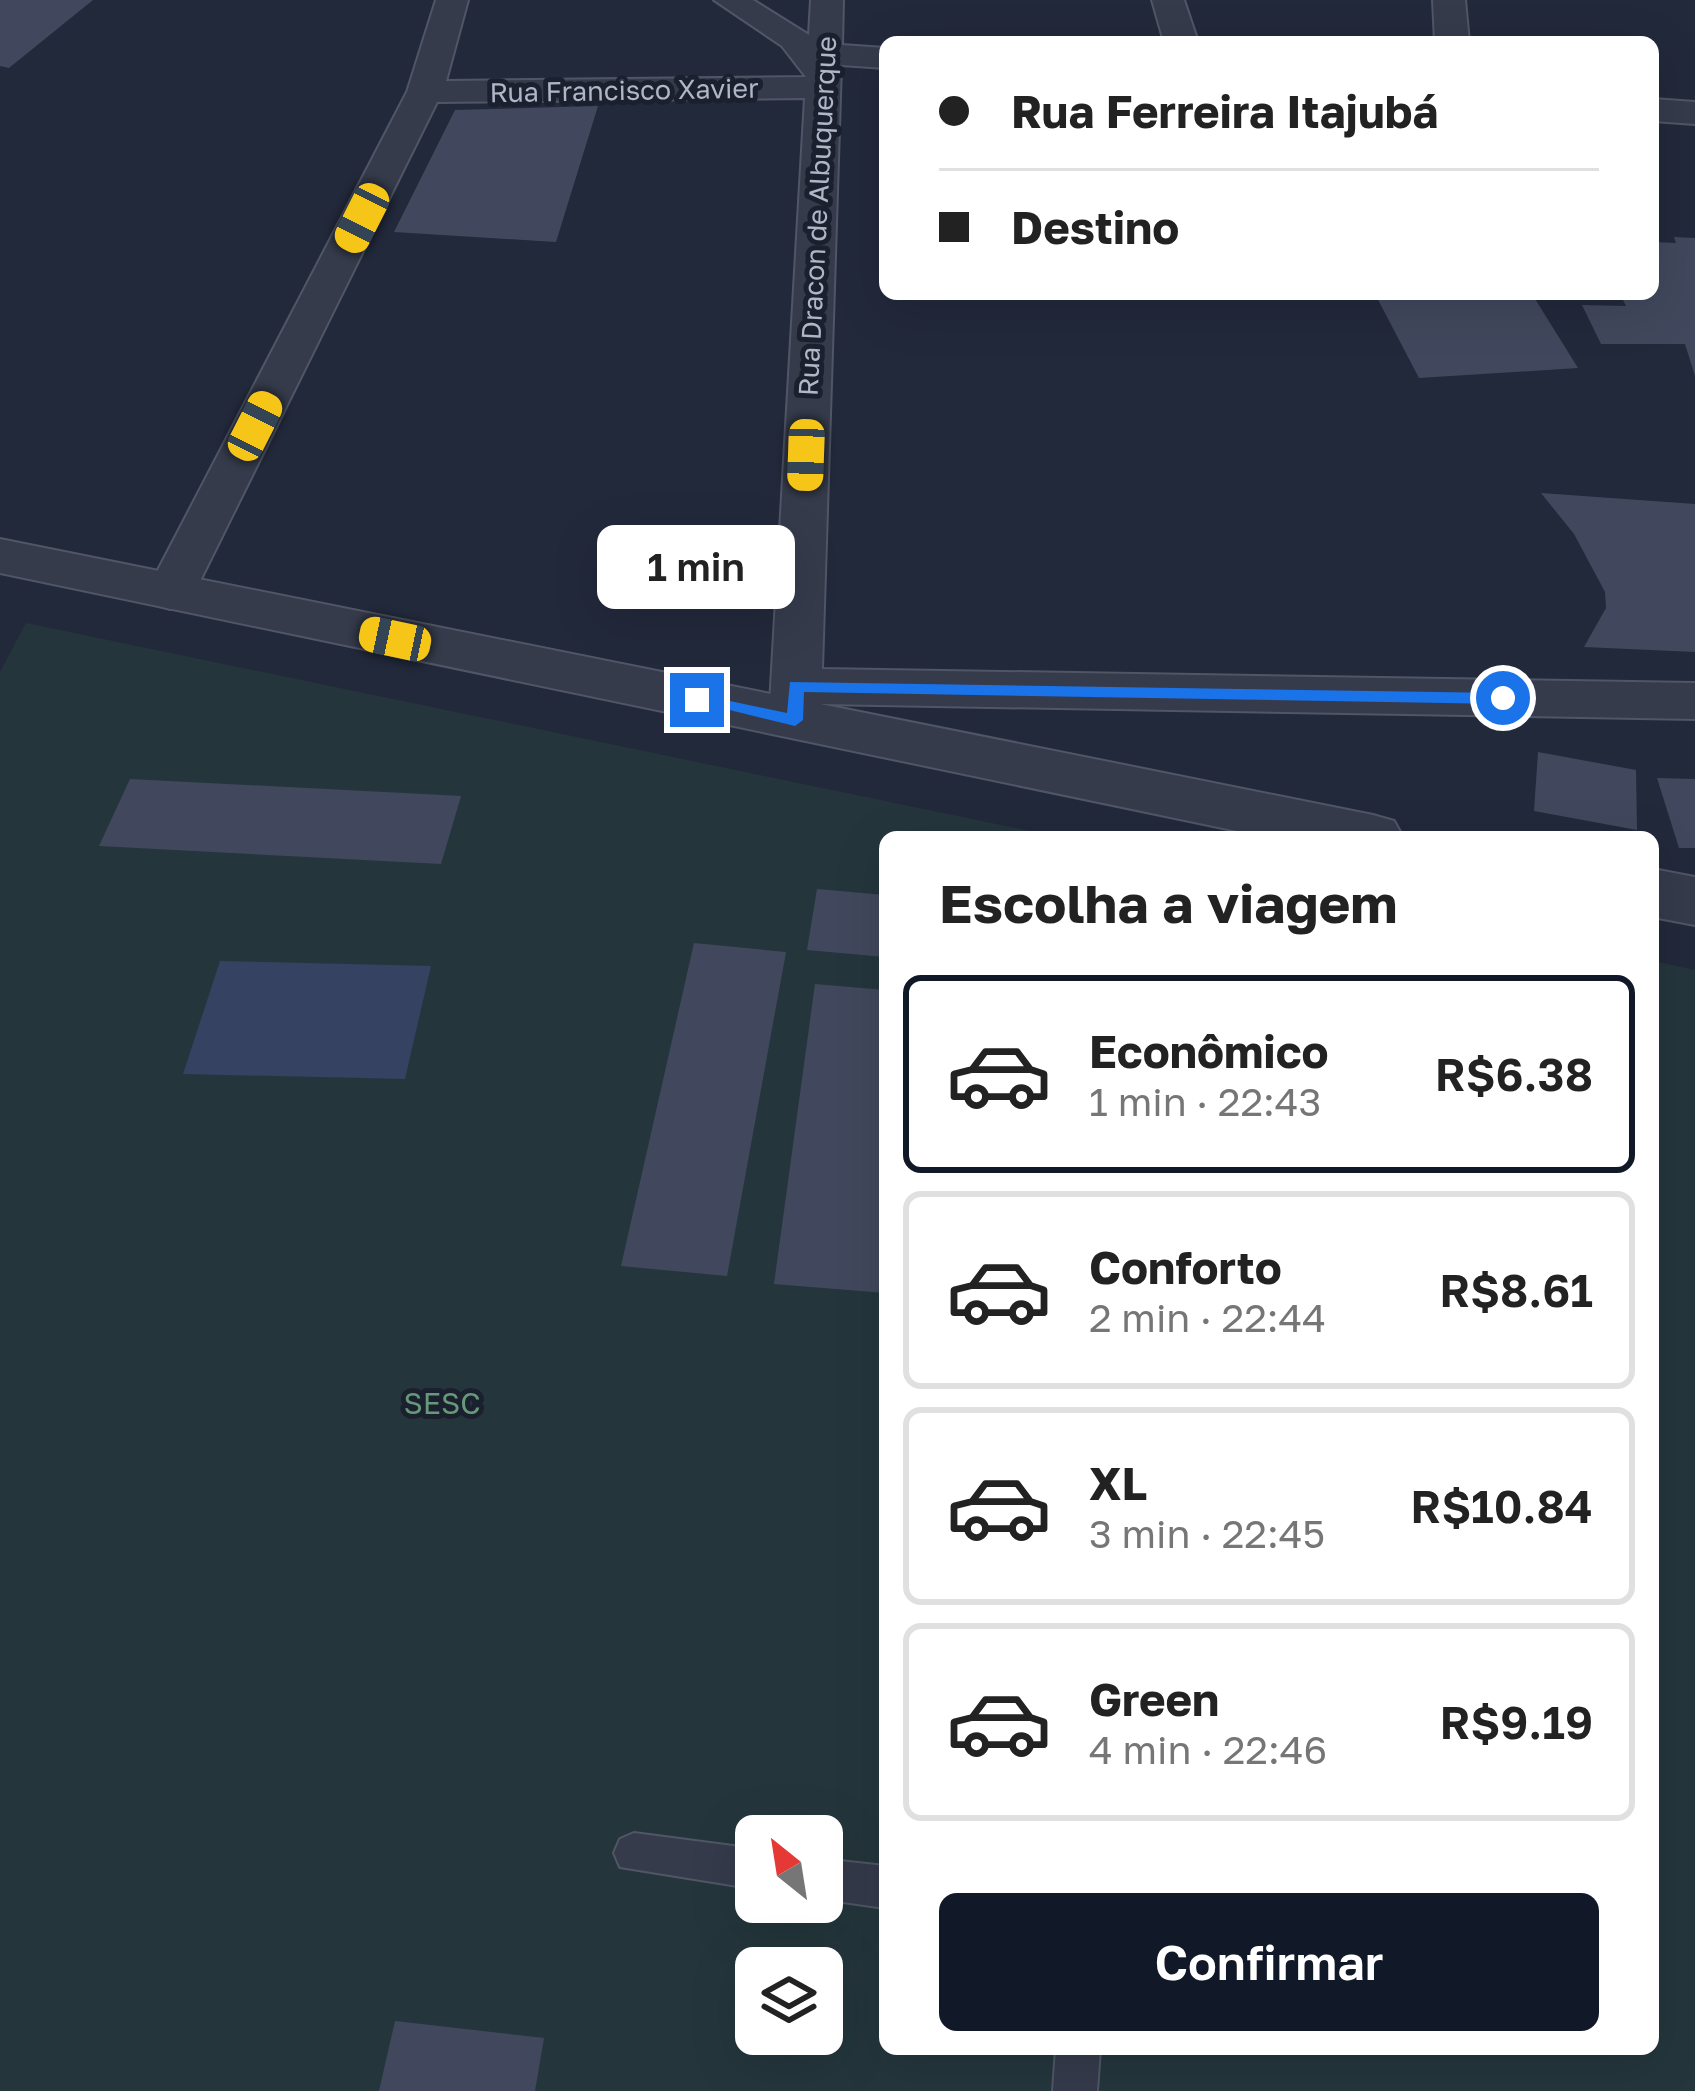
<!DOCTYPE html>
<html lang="pt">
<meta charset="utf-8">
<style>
body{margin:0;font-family:"Golos Text",sans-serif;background:#f6f6f6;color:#222;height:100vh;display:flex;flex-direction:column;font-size:45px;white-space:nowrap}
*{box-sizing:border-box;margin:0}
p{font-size:39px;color:#767676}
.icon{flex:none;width:66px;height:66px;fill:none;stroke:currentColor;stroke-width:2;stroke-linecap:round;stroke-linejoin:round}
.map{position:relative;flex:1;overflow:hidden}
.drawer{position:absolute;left:879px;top:831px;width:780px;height:1224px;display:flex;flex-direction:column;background:#fff;border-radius:18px;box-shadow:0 12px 48px #0002}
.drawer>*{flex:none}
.guide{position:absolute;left:879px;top:36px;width:780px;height:264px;border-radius:18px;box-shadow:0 12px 48px #0002;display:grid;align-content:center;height:264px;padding:0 60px;background:#fff}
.needle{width:78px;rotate:330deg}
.controls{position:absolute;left:735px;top:1815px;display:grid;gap:24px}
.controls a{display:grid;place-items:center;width:108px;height:108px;border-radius:18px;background:#fff;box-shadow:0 12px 48px #0002;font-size:60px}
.end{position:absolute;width:54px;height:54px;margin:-27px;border:15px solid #1a73e8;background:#fff;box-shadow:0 0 0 6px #fff}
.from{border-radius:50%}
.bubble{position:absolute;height:84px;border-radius:18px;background:#fff;box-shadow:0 12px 48px #0002;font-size:39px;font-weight:600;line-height:84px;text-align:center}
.car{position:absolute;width:36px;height:72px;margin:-36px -18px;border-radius:15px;box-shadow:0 0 9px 3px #0007;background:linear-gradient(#f5c518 24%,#345 0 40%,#f5c518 0 76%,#345 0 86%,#f5c518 0)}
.guide b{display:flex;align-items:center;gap:42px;height:114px;font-size:45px}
.guide b+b{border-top:3px solid #e0e0e0}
.guide i{width:30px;height:30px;background:#222}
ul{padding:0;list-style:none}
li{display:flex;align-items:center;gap:36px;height:198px;margin:0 24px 18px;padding:0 36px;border:6px solid #e0e0e0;border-radius:18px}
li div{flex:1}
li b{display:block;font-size:45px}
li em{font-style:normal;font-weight:600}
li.current{border-color:#111827}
li>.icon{width:108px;height:108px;stroke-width:1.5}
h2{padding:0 60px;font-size:54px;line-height:144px}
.primary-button{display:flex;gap:24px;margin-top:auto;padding:24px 60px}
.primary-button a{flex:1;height:138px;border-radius:18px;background:#111827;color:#fff;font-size:48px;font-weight:600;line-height:138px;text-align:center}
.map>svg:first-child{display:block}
</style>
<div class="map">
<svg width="1695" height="2091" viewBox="0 0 1695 2091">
<rect width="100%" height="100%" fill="#22293b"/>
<path fill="#24363c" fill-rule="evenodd" d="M26,623L1059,837H885V2049H1653V961L1695,970V2091H0V672ZM756,1836H822V1902H756ZM756,1968H822V2034H756Z"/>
<path fill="#354262" d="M220,961L431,966L405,1079L183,1074Z"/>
<path fill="#41485d" d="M0,0H93L9,68L0,66Z
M598,106L556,242L394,232L455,110Z
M1674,237L1695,238V376L1685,344H1601L1582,305L1626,306L1620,294H1653V242L1676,243Z
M1375,294H1532L1578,368L1419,378Z
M1541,493L1695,504V652L1584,647L1606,608L1605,592L1574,534Z
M1538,752L1636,770L1637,830L1534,811Z
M1657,778L1695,779V848H1679Z
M130,779L461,796L441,864L99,846Z
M817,889L885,895V957L807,950Z
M694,943L786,952L727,1276L621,1266Z
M815,984L885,990V1293L774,1284Z
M395,2021L544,2038L535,2091H379Z"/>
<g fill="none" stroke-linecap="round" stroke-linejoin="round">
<defs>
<path id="service" d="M634,1833L756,1849V1889L620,1867L614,1853L620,1839Z
M822,1859L885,1866V1908L822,1899Z
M1056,2049H1100L1097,2091H1053Z"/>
<path id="minor" d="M436,0H468L446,81L806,77L782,46L714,0H753L809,35L811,0H843L842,45L885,48V68L841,65L822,669L1695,683V719L821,704V720L813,733L795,738L777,733L769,720L771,686L805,98L437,102L194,593L187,604L170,609L153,604L146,593L407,92Z
M1152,0H1184L1198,42H1164Z
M1433,0H1465L1469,42H1435Z
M1653,99L1695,102V124L1653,121Z"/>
<path id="tertiary" d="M0,539L1373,815L1394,821L1403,837H1266L0,573Z
M1653,869L1695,877V925L1653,917Z"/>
</defs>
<use href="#service" stroke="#505666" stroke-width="4"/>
<use href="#minor" stroke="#505666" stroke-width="4"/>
<use href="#tertiary" stroke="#505666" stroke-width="4"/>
<use href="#service" fill="#353b4b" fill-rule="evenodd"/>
<use href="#minor" fill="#353b4b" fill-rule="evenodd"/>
<use href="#tertiary" fill="#353b4b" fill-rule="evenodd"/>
</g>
<path fill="#1a73e8" d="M790,682L1503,693L1512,698L1503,704L804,692L803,720L795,726L689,700L697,694L787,713Z"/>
<g text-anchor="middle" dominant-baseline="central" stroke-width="10" stroke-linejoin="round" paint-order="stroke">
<g font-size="27" fill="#b0b6c7" stroke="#1b202f">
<text transform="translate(624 90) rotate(-1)">Rua Francisco Xavier</text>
<text transform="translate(817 216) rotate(-87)">Rua Dracon de Albuquerque</text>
</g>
<g font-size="30" fill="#679879" stroke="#1b202f">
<text x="442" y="1403">SESC</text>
</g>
</g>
</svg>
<div class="controls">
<a><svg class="needle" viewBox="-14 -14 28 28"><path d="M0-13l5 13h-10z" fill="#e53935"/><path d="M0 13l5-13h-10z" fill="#767676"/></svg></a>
<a><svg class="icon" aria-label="layers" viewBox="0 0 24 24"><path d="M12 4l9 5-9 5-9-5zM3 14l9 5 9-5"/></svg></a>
</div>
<i class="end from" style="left:1503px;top:698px"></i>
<i class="end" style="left:697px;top:700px"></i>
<div class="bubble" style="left:597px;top:525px;width:198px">1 min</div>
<i class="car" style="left:362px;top:218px;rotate:207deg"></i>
<i class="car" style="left:255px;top:426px;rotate:27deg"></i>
<i class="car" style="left:806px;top:455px;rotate:182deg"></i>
<i class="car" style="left:395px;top:639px;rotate:282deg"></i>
<div class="guide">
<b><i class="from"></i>Rua Ferreira Itajubá</b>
<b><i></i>Destino</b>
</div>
<section class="drawer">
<h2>Escolha a viagem</h2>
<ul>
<li class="current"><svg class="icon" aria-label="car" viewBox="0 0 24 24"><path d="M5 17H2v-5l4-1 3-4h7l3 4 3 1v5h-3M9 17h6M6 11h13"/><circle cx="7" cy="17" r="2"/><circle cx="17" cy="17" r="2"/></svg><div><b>Econômico</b><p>1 min · 22:43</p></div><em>R$6.38</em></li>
<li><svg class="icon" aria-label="car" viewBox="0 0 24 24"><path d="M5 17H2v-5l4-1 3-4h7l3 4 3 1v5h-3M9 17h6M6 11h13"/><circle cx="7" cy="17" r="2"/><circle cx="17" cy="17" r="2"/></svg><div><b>Conforto</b><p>2 min · 22:44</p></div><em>R$8.61</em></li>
<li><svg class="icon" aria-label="car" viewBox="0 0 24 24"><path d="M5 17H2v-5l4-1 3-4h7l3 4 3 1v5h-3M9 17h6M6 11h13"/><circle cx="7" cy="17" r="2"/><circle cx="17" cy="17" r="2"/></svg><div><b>XL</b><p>3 min · 22:45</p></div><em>R$10.84</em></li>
<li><svg class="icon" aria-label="car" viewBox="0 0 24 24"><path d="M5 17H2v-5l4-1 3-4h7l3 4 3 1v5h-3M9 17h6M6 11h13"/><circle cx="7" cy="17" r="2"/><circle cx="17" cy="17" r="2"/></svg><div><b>Green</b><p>4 min · 22:46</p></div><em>R$9.19</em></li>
</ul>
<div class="primary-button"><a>Confirmar</a></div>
</section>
</div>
